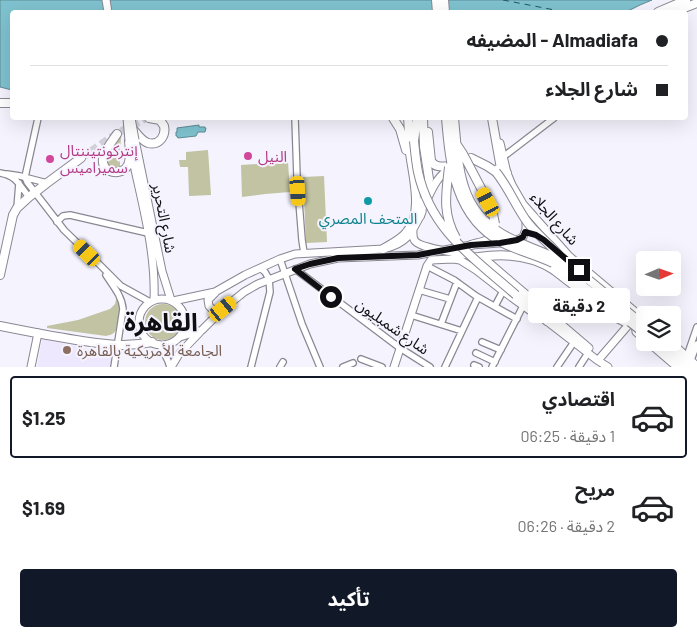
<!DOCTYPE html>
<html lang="ar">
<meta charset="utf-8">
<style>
body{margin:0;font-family:Barlow,"Noto Sans Arabic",sans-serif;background:#f2f2f2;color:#202124;direction:rtl;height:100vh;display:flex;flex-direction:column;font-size:19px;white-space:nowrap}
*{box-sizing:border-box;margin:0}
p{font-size:16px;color:#757577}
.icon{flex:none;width:28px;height:28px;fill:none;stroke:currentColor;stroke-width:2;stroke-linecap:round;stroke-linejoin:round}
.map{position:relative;height:367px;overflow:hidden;direction:ltr}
.side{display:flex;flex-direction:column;background:#fff;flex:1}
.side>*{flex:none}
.guide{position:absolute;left:10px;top:10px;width:678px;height:110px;border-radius:5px;box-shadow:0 5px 20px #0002;direction:rtl;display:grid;align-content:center;height:110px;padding:0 20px;background:#fff}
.needle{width:32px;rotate:88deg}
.controls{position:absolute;left:636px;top:251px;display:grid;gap:10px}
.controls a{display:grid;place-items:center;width:45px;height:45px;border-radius:5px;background:#fff;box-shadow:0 5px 20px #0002;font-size:25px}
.end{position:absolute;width:22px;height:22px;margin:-11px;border:6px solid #0f0e12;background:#fff;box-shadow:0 0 0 2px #fff}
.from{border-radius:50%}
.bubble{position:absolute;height:35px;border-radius:5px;background:#fff;box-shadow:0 5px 20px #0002;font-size:16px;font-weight:700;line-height:35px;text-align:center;direction:rtl}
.car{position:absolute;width:15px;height:30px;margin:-15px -8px;border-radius:6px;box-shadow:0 0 4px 1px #0007;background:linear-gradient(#f5c518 24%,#345 0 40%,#f5c518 0 76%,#345 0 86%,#f5c518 0)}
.guide b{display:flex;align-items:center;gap:18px;height:48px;font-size:19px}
.guide b+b{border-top:1px solid #e0e0e0}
.guide i{width:12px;height:12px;background:#202124}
ul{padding:9px 0 0;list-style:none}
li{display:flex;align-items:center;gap:15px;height:82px;margin:0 10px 8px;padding:0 10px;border:2px solid transparent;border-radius:5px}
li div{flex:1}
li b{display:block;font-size:19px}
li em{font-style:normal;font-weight:700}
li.on{border-color:#111827}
li>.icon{width:45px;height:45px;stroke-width:1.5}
.primary-button{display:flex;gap:10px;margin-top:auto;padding:10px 20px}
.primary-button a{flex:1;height:58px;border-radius:5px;background:#111827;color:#fff;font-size:20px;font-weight:700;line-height:58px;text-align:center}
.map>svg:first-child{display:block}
</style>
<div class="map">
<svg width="697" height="367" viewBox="0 0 697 367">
<rect width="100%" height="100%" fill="#f5f3fd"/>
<path fill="#ede8fd" d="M42,339L112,354L114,355L112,367H37Z"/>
<path fill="#c1c3a2" d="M121,135C121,144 118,161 121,168L114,170L106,163C106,152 114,143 121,135Z
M208,150L211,195L189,196L188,167H180L179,160H186V152Z
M288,162L290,192L265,194L242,197L241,165Z
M324,176L327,242L306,243L303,177Z
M117,296L121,303L116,330C114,334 110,335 106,336L47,328V326L78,320L110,309L115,304Z
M145 322a18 18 0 1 1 36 0a18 18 0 1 1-36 0Z"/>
<path fill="#7fc2cf" stroke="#5d8c96" d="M0,0H652L640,5L626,12H12V90L0,87Z
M199,125V127H205V128H206L205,132H198L196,136L178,138L177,136H176V132H177V128Z"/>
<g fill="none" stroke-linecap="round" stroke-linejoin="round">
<path stroke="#1f5762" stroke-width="1" stroke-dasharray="6 5" stroke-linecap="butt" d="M503,0L565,12"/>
<path stroke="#d2d1da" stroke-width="8" stroke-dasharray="8 4" stroke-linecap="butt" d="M81,158L118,133L146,118"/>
<defs>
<path id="minor" d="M295,118L297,177L302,240L304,253
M503,157L554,118
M0,173C17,176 19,185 29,197
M7,174L20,176L47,183
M25,177L27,182L64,230L99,264L121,286L150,302
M25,177L38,118
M17,208L19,183
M57,222L63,216L70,215L148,233
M280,259L302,324L320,367
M427,266L454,280L476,296L517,319
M295,269L400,348L430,367
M106,275C113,286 122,296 123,309L114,367
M419,290L450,299
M495,306L503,291
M411,315L462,331
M441,324L457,282
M482,342L501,350
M160,345L168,361L170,367
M476,353L495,362
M687,356L697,327
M361,359L382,367
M691,360L697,344
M474,365L479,367
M251,367L270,292L269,279L265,272L260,268
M280,367L283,362
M343,367L353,363
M445,367L478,297
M492,367L523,306
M557,367L574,342
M579,367L588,353"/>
<path id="major" d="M106,0L108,12
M135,140L162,271L171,300
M500,143L507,173L512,185L523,204L569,256L645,320
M131,151C141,200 156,250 154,300
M497,169L512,185
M426,202C433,187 437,177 451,167
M413,229C413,233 412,237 415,241C422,250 467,253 480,258C482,258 485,260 487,261L589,348
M215,293L208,300L209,306L213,310L223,309
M139 322a23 23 0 1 1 46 0a23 23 0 1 1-46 0Z
M173,301L215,292L245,275L280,259L295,254L383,249C407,244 412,233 422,212
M544,319L597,360L608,367
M635,322L636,332L645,340
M180,337L202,330L223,309L244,292L258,284L310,264L338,258L418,255L471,245L500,243L517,240L523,237L526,229V219L523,204
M648,342L677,367
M671,342L697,366
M600,358L631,322L632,318
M173,364L179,354L200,332
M31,367L38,333
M394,367L427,266L431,260L453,259L460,260L476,270L503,291L532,312"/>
<path id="highway" d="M436,0L437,12
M444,0L445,12
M658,12L686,0
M674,12L697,3
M0,103H12
M393,118L400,129L406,150
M492,118L500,163L501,167L507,173
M133,129C137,134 142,141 148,143C160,146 166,135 164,126L160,120L149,118
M428,132L431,161C436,169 444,166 452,166
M117,134C112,141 104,151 103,159C101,173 122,177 128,165C131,158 130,149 129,141
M414,141L417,118
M471,158L487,166L496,172
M420,216L429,179L424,147L423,118
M471,245C481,242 490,242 494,232
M383,249C391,244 400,240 406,233C424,213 413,177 410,153C409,141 409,129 408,118
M479,257C506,253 531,255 554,270
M0,275L13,215L17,208L29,197L47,183L81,158
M516,295L547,321
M0,326C25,331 50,336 76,340C104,344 124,348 152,342
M655,342L683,367
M664,342L691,367"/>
</defs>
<use href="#minor" stroke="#8a8793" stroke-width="8"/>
<use href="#major" stroke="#8a8793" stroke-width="9"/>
<use href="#highway" stroke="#8a8793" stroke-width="10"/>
<use href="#minor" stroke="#fff" stroke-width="5.5"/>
<use href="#major" stroke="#fff" stroke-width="7"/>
<use href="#highway" stroke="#fff" stroke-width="8"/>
<defs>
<path id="major-bridge" d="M127,118L129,141
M131,118L135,140"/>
<path id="highway-bridge" d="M446,118C450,165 455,218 503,243C522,253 544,256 562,268C571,274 579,283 588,290C607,305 627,319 645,334
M454,118C459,170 458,215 514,240C534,250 554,255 573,267L645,326
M414,141C415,151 416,162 418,172C431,231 474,258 516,295
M457,145L463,154L492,209L495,224
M449,167C446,194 442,213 456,238
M496,172C509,188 516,207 528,223C538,236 552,245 561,258
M554,270L615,317L625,322"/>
</defs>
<use href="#major-bridge" stroke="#8a8793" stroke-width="9" stroke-linecap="butt"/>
<use href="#highway-bridge" stroke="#8a8793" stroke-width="10" stroke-linecap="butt"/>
<use href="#major-bridge" stroke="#fff" stroke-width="7"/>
<use href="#highway-bridge" stroke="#fff" stroke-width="8"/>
</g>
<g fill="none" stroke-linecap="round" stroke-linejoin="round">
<path stroke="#0f0e12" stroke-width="6" d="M331,297L295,269L310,264L338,258L418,255L471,245L500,243L517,240L523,237L525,232L536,235L544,240L579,270"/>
</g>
<g fill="#d1479c" stroke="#f5f3fd" stroke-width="2">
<circle cx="248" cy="156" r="5"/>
<circle cx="50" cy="159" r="5"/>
</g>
<circle fill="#0f9aa8" stroke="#f5f3fd" stroke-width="2" cx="368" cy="201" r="5"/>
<circle fill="#8d6e63" stroke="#f5f3fd" stroke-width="2" cx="67" cy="350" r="5"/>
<g text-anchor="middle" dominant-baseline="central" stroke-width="4" stroke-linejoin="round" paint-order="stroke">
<g font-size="15" fill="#b23c85" stroke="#f5f3fd" text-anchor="start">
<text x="60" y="150">إنتركونتيننتال<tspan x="60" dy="17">سميراميس</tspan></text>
<text x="258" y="156">النيل</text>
</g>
<g font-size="15" fill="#0f0e12" stroke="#f5f3fd">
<text transform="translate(165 218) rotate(79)">شارع التحرير</text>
<text transform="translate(555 218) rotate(49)">شارع الجلاء</text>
<text transform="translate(393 326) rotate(35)">شارع شمبليون</text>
</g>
<g font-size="15" fill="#0d838f" stroke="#f5f3fd">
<text x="368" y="218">المتحف المصري</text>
</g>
<g font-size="15" fill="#785e54" stroke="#f5f3fd" text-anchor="start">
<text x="77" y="350">الجامعة الأمريكية بالقاهرة</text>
</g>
<g font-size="25" font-weight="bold" fill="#0f0e12" stroke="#f5f3fd">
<text x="161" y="321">القاهرة</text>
</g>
</g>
</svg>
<div class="controls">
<a><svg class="needle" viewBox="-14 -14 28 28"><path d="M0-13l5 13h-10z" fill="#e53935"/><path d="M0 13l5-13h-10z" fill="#757577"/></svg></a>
<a><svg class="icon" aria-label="layers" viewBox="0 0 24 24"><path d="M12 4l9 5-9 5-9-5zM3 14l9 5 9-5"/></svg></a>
</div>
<i class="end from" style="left:331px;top:297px"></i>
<i class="end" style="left:579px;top:270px"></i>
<div class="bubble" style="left:528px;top:288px;width:102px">2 دقيقة</div>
<i class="car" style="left:298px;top:191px;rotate:176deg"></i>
<i class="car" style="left:488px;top:202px;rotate:332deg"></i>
<i class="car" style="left:87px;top:253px;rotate:315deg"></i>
<i class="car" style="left:223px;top:309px;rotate:51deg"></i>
<div class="guide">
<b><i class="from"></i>Almadiafa - المضيفه</b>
<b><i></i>شارع الجلاء</b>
</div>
</div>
<section class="side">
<ul>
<li class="on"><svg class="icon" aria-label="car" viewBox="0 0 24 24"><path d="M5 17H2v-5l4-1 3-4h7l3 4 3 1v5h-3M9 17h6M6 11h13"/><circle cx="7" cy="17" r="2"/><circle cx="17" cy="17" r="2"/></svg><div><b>اقتصادي</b><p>1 دقيقة · 06:25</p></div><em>$1.25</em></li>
<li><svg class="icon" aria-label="car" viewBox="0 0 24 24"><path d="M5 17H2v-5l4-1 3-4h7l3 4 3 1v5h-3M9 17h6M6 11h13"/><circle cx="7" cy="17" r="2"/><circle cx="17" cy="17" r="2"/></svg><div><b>مريح</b><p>2 دقيقة · 06:26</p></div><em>$1.69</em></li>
</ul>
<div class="primary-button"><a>تأكيد</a></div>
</section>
